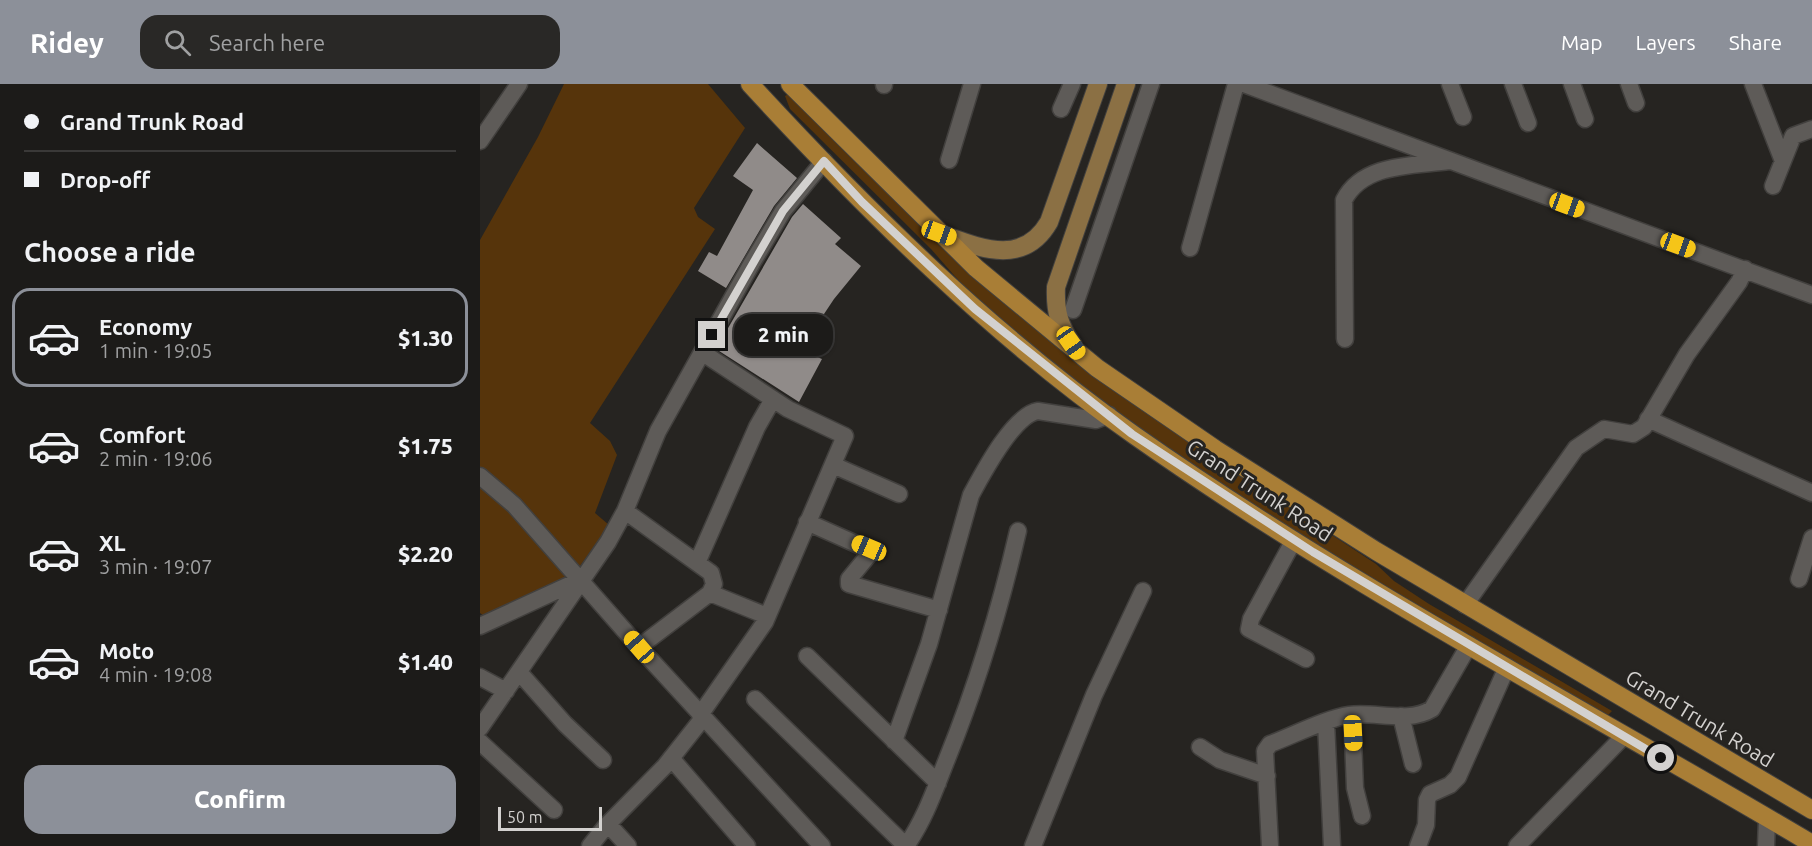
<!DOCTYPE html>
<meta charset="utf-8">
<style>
body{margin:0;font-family:Ubuntu,sans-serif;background:#292826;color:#f1f3f6;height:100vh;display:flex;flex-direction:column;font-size:22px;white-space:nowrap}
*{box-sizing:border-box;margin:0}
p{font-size:20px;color:#a0a1a2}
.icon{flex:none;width:33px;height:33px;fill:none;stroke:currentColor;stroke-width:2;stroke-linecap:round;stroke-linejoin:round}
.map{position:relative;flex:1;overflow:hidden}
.sheet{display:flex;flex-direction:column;background:#1c1b19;width:480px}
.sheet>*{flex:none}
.hud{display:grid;align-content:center;height:132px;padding:0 24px;background:#1c1b19}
.scale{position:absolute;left:18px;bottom:15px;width:104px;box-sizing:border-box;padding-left:6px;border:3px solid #d3d1cf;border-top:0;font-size:16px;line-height:21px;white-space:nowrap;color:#d3d1cf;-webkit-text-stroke:4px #262421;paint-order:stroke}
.end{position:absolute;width:27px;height:27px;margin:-14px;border:8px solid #d3d1cf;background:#111;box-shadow:0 0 0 3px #111}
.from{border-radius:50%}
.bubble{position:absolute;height:42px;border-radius:18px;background:#1c1b19;box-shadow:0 2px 4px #0004,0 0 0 2px #3a3938;font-size:20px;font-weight:800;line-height:42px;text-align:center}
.car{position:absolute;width:18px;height:36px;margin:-18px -9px;border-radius:8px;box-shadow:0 0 4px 2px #0007;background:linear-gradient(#f5c518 24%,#345 0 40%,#f5c518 0 76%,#345 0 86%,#f5c518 0)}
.hud b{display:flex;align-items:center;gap:21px;height:57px;font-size:22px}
.hud b+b{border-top:2px solid #3a3938}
.hud i{width:15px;height:15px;background:#f1f3f6}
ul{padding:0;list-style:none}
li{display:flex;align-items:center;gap:18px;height:99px;margin:0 12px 9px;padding:0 12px;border:3px solid transparent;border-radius:18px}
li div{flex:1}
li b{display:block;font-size:22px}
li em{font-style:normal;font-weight:800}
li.on{border-color:#8c9099}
li>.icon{width:54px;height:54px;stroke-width:1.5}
h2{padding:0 24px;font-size:27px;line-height:72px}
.cta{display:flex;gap:12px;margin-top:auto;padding:12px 24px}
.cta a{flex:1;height:69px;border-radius:18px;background:#8c9099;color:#fff;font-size:24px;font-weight:800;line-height:69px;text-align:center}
header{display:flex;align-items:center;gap:36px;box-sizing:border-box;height:84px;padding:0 30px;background:#8c9099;color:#fff}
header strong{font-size:28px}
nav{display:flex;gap:33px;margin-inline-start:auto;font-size:21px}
.search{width:420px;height:54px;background:#292826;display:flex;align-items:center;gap:15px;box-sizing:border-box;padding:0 21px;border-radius:18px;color:#a0a1a2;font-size:22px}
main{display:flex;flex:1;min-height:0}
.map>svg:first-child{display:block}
</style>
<header>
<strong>Ridey</strong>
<div class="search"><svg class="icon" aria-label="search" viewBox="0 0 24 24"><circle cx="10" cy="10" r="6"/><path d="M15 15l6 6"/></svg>Search here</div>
<nav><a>Map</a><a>Layers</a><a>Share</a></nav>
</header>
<main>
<section class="sheet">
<div class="hud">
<b><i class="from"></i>Grand Trunk Road</b>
<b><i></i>Drop-off</b>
</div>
<h2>Choose a ride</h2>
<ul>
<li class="on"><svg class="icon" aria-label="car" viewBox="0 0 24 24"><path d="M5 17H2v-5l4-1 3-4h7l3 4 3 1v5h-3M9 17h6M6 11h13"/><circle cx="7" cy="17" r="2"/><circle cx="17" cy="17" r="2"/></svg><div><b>Economy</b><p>1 min · 19:05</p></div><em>$1.30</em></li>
<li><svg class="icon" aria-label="car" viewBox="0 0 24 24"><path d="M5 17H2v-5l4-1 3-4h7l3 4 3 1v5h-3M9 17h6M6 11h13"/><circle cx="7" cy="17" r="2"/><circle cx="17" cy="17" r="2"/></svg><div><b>Comfort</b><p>2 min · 19:06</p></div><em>$1.75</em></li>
<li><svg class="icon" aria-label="car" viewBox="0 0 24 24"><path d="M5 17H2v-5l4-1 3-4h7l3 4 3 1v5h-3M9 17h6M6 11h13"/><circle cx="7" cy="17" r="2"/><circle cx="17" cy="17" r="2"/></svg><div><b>XL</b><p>3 min · 19:07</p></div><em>$2.20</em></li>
<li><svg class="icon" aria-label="car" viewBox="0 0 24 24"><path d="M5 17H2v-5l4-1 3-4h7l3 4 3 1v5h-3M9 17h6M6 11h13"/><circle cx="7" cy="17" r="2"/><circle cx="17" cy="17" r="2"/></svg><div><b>Moto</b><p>4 min · 19:08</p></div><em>$1.40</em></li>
</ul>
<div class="cta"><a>Confirm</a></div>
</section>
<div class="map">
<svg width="1332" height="762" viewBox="0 0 1332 762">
<rect width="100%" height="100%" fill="#262421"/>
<path fill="#56340b" d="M84,0H228L265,44L214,124L218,133L235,145L110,339L130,357L137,371L115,429L129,441L95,489L4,532L0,529V156L58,53Z
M310,9L599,279L644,314L896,480L914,497L949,520L1132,627L1125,634L900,501L726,392L598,302L494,214L451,165L310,25L305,12Z"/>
<path fill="#908b89" d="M277,59L317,94L294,122L246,204L218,187L229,168L237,172L273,106L253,92Z
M323,120L361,154L355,160L381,182L354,215L320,266L342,275L319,318L236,265L312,133Z"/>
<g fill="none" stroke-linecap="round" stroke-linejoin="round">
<defs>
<path id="minor" d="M764,0L1332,211
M970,0L983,33
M1033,0L1048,39
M1092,0L1105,35
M1149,0L1156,19
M1273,0L1303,77
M404,1V0
M581,25L592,0
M0,57L39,0
M469,76L492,0
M1293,102L1313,52L1332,45
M710,164L756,0
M593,226L671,0
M865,255L864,116C883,79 933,82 969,77
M1168,335L1332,409
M353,381L419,410
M0,392L34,421L159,563L342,762
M145,427L231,489L234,500L230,509L287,532
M327,438L392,467L369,495V500L459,526
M814,456L771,535L769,545L826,575
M217,479L277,343L293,315
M1319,495L1332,454
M985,521L1096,364L1124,345L1153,350L1164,343L1207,270L1259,198L1265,185
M0,542L100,496
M159,563L230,509
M327,572L458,699
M39,588L85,640L123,676
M0,593L26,607
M275,615L426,762
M220,631L285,538L365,352L308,325L223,269
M872,631L875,704L882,732
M921,632L933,680
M846,639L852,762
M0,644L128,458L145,427L178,347L272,179L303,127L344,77
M414,657L449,560L491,411C503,389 533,331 558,327L616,336L629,331
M0,658L74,726
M720,663L740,676L787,692
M191,674L267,762
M128,740L148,762
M110,762L126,742L185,682L223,634
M426,762C445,735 455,705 467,675C497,601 520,525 538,447
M553,762L614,611L663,507
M790,762L785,667L790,660C812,652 847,634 869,631C895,627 927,640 952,625L989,561
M938,762L946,741L947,716L950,710L970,701L978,693L1027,583
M1037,762L1144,652
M1286,762L1287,735"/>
<path id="major" d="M461,150C500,164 543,183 569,138L618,0
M593,261C579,242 575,227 576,203L646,0"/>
<path id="highway" d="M270,0C388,128 512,251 654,351C870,503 1105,625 1332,760
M310,0L496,184L617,284L735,365L896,467L1332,726"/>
</defs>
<use href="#minor" stroke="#42403e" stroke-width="19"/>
<use href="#major" stroke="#42403e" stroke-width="20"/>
<use href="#highway" stroke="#42403e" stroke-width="20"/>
<use href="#minor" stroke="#5e5b58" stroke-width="16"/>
<use href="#major" stroke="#8b7044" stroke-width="18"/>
<use href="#highway" stroke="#a97e36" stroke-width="18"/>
</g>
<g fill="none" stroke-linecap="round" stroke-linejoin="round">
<path stroke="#d3d1cf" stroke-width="8" d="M232,251L303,127L344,77L382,118L495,225L652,350L833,468L1181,674"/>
</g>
<g text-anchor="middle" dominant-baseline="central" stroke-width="6" stroke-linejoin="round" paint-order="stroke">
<g font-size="21" fill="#d3d1cf" stroke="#262421">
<text transform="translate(780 406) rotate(33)">Grand Trunk Road</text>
<text transform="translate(1220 634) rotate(31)">Grand Trunk Road</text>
</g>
</g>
</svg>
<div class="scale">50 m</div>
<i class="end from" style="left:1181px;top:674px"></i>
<i class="end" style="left:232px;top:251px"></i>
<div class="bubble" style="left:254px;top:230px;width:99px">2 min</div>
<i class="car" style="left:1087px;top:121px;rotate:110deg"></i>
<i class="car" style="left:459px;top:149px;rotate:110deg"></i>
<i class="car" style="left:1198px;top:161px;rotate:110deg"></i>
<i class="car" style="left:591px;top:259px;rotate:145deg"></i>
<i class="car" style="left:389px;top:464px;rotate:293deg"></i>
<i class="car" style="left:159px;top:563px;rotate:319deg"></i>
<i class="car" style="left:873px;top:649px;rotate:177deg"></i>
</div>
</main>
